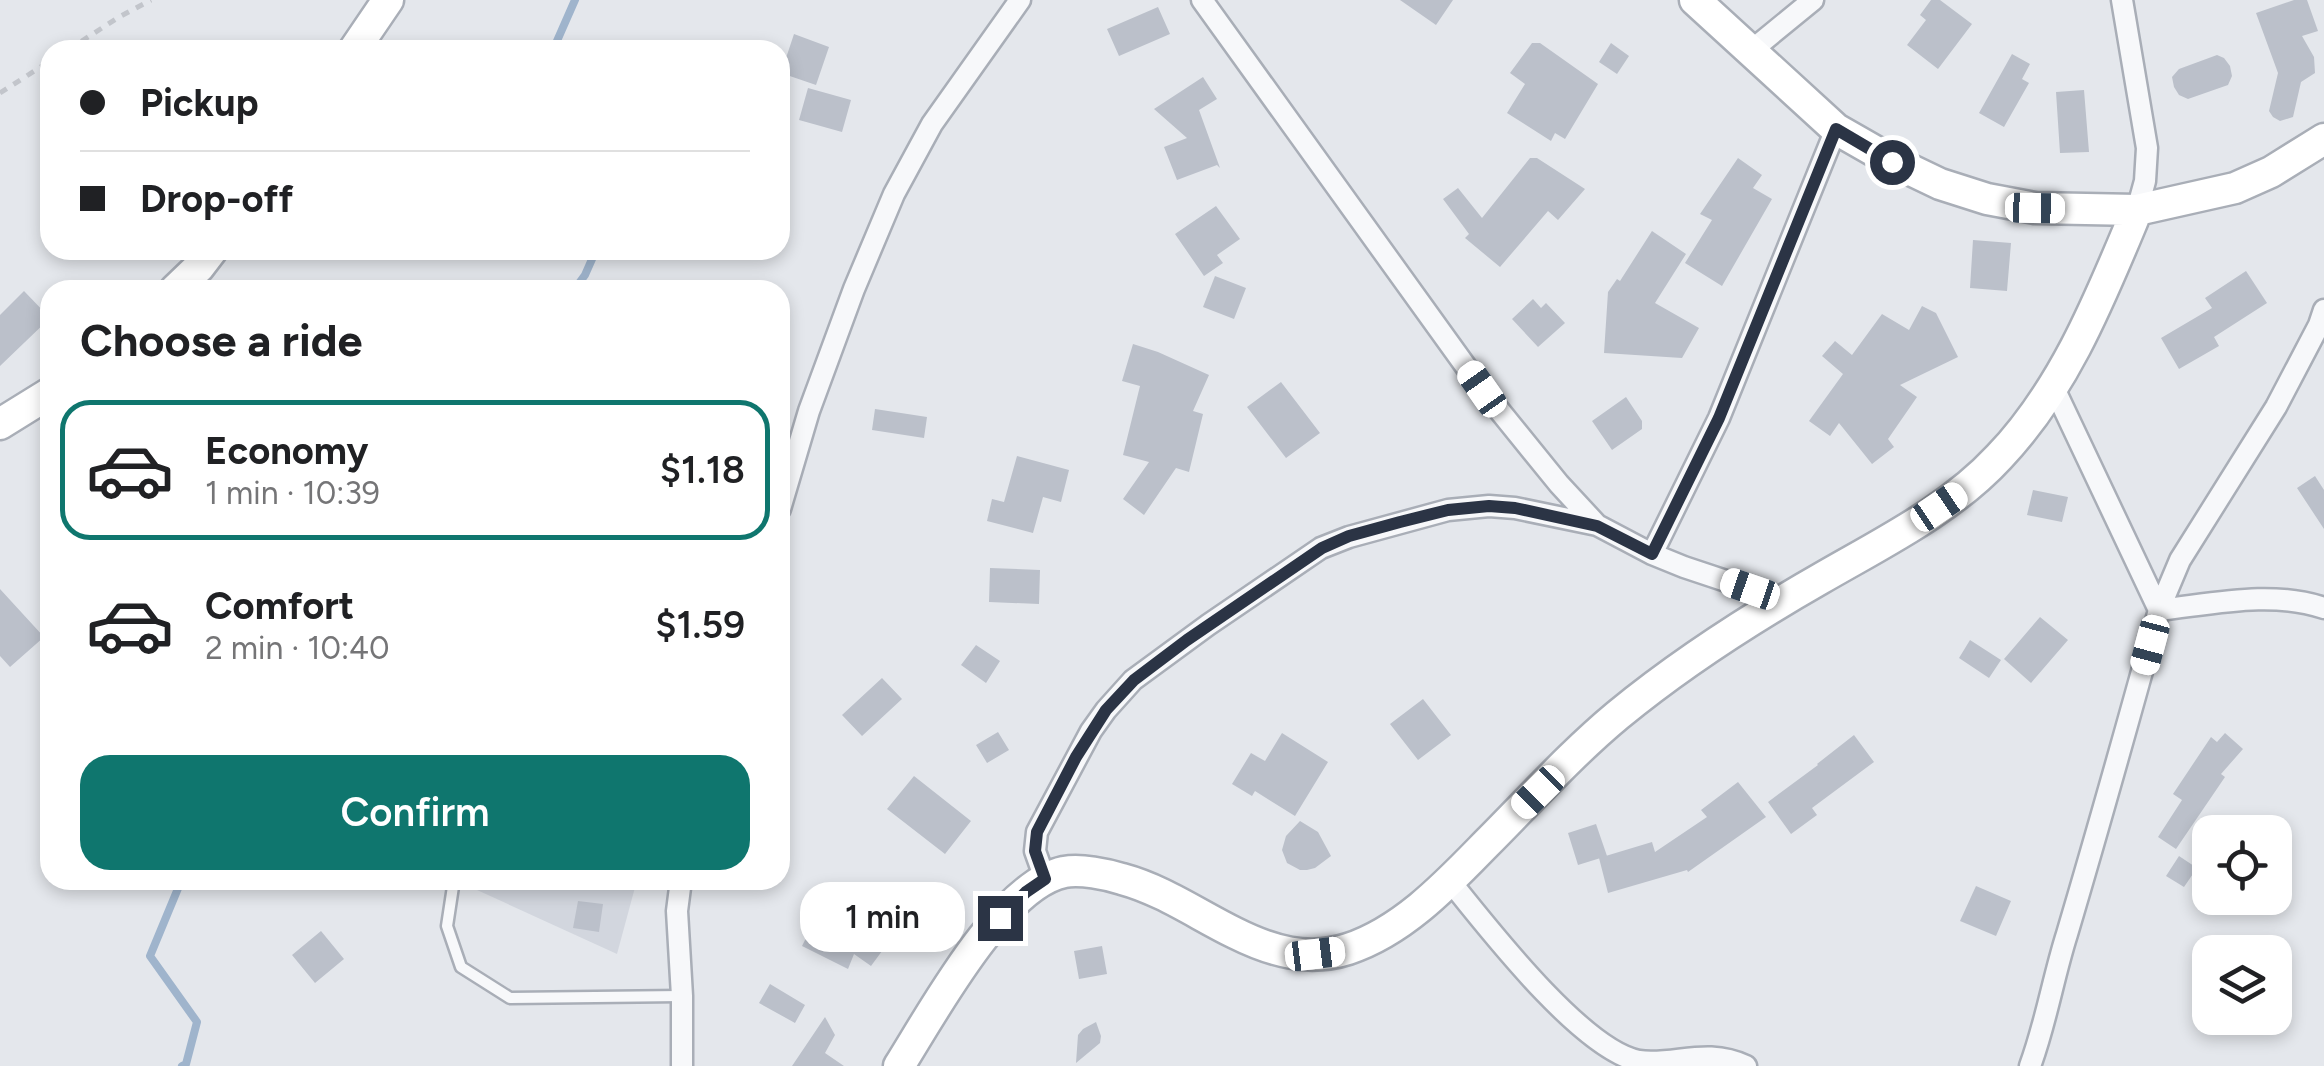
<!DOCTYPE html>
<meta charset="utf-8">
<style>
body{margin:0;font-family:Figtree,sans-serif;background:#f6f6f6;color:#202124;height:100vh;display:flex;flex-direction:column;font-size:38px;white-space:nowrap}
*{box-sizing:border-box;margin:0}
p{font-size:32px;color:#757577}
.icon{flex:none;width:55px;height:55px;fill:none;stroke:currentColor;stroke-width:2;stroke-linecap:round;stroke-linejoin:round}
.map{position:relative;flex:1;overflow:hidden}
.side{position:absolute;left:40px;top:280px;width:750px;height:610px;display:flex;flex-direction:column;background:#fff;border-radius:30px;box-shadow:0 5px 15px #0003}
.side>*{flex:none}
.hud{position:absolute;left:40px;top:40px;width:750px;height:220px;border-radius:30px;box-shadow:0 5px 15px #0003;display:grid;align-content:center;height:220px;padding:0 40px;background:#fff}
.buttons{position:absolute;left:2192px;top:815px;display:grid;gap:20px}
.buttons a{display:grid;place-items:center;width:100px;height:100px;border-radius:20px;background:#fff;box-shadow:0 5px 15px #0003;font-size:50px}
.end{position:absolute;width:45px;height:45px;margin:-22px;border:12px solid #2b3445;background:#fff;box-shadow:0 0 0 5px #fff}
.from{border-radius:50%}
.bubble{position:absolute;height:70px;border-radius:30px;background:#fff;box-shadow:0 5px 15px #0003;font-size:32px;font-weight:600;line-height:70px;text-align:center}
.car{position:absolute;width:30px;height:60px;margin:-30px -15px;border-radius:12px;box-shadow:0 0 8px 2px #0007;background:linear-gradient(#fff 24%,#345 0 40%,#fff 0 76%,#345 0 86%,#fff 0)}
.hud b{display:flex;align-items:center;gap:35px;height:95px;font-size:38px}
.hud b+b{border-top:2px solid #e0e0e0}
.hud i{width:25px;height:25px;background:#202124}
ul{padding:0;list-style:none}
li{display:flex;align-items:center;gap:30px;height:140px;margin:0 20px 15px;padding:0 20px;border:5px solid transparent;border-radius:30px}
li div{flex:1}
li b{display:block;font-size:38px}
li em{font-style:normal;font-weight:600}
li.current{border-color:#0f766e}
li>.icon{width:90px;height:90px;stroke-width:1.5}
h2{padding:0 40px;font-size:45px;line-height:120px}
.button{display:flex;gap:20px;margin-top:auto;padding:20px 40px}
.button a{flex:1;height:115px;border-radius:30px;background:#0f766e;color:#fff;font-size:40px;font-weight:600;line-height:115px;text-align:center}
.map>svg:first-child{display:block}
</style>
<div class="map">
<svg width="2324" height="1066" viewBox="0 0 2324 1066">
<rect width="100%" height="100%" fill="#e4e7ec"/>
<path fill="#d2d6de" d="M455,880H637L617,954Z"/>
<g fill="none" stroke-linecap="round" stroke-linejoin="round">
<path stroke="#9fb4cc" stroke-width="8" d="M553,50L575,0
M574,290L585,275L596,250
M182,1066L186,1064L197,1022L150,956L179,886L183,880"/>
</g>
<path fill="#bbc0ca" d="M1400,0H1453L1436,25Z
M1931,0H1940L1972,24L1938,69L1907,45L1926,20L1920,15Z
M2294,0H2307L2318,31L2302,36L2314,57L2315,73L2301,82L2293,117L2280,121L2273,117L2269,111L2278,73L2256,13Z
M1158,7L1170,34L1119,56L1107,29Z
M794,34L829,47L816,85L781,73Z
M1532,43H1540L1598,84L1565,139L1555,133L1551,141L1507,113L1525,84L1510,73Z
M1611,43L1629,56L1617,74L1599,62Z
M2012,54L2030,64L2022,79L2029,83L2004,127L1979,113Z
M2217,55L2224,58L2230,66L2232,76L2228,85L2188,99L2179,95L2174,87L2172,77L2179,69Z
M1203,77L1217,99L1199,110L1220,168L1217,165L1177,180L1164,147L1187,138L1154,109Z
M808,88L851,100L842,132L799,120Z
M2084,90L2089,152L2060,153L2056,92Z
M1530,158H1537L1585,189L1558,220L1548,211L1500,267L1465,238L1469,234L1443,199L1458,188L1482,218Z
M1738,158L1762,175L1753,188L1772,199L1722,286L1685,263L1712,220L1700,214Z
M1216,206L1240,239L1217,255L1223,263L1204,276L1175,234Z
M1652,231L1686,254L1655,303L1699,328L1682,358L1604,353L1608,292L1617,279L1620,281Z
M1973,240L2011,243L2007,291L1970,288Z
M2246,271L2267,303L2214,337L2219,346L2179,369L2161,338L2212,308L2205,298Z
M1215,276L1246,288L1234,319L1203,307Z
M24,291L50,318L0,366V315Z
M1533,299L1541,308L1546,303L1565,323L1538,347L1512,319Z
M1922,306L1936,313L1958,357L1900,385L1917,397L1888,439L1894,447L1872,464L1839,423L1830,436L1809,421L1843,374L1822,356L1835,341L1852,355L1882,314L1909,330Z
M1133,344L1158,352L1209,375L1193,411L1203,414L1189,472L1176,468L1144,515L1123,499L1149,462L1123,455L1140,386L1122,381Z
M1281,382L1320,433L1286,458L1247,407Z
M1626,397L1642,421V429L1612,450L1592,421Z
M875,409L927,417L924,438L872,430Z
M1017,456L1069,470L1061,502L1043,497L1033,533L987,521L992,499L1004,502Z
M2315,476L2324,490V529L2297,488Z
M2033,490L2068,497L2062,522L2027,515Z
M990,568L1040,570L1039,604L989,602Z
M0,589L44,637L10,667L0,656Z
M2040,617L2068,640L2031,683L2004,659Z
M1970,640L2001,660L1989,678L1959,658Z
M976,645L1000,661L986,683L961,665Z
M882,678L902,699L862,736L842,715Z
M1423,699L1451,735L1418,760L1390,724Z
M998,732L1009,750L987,763L976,745Z
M1282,733L1328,762L1295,816L1255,791L1252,796L1232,784L1251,753L1265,761Z
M2225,733L2243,749L2221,774L2225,777L2176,849L2158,837L2182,800L2173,794L2211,737L2217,742Z
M1854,735L1874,762L1812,808L1817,815L1791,834L1768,802L1818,765L1817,764Z
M914,776L971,821L945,854L887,809Z
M1738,782L1766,817L1688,872L1687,870L1608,893L1599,858L1652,842L1655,852L1707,817L1701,810Z
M1300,821L1318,832L1331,856L1315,868L1307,870H1300L1287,863L1282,850L1286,836Z
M1596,824L1607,856L1578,865L1568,833Z
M2179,856L2197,868L2184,887L2166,876Z
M1976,886L2011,901L1996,936L1960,921Z
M578,901L603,904L599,932L573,928Z
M870,906L894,923L880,943L885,947L871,966L854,954L848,969L802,946L812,926L844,942Z
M321,931L344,959L315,983L292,955Z
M1102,946L1107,974L1079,979L1074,951Z
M770,984L805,1005L795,1023L759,1003Z
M825,1017L835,1035L825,1053L844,1066H792Z
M1096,1022L1101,1036L1100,1043L1076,1063L1078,1035L1083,1029Z"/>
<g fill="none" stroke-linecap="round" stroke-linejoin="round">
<defs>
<path id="lane" d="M454,880L447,926L461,967L510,998L681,996"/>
<path id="street" d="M1202,0L1482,389L1559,484L1597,525L1652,554L1684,567L1783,600
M2122,0L2147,148L2145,181L2137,210
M1752,50L1813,0
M2324,310L2319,325L2276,407L2180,560L2159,610C2213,604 2271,590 2324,608
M780,509L809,411L854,289L894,194L932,124L1020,0
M1652,554L1719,418L1836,129
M1045,879L1035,851L1037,832L1091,731L1106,710L1133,680L1208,625L1321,548L1349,537L1448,510L1489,506L1515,508L1597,525
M681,880L677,911L682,996V1066
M1450,881C1487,927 1582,1050 1639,1061C1675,1066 1706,1047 1746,1066
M2030,1066C2046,1023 2053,978 2067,934C2099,826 2129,719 2159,610L2054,388"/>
<path id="secondary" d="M1695,0L1836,129L1892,161L1940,184L1987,199L2035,208L2137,210L2235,188L2271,172L2324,139
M354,50L388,0
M175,290L199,267L212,250
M0,424L50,393
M899,1066C932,1014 1001,885 1064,872C1081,869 1106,874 1122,879C1163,890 1198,915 1235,933C1271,951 1308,962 1348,949C1403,931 1447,884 1486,844C1530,800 1571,754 1618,715C1680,664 1750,619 1820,579C1882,543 1950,510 1999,457C2065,388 2101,296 2137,210"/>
</defs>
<use href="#lane" stroke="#a9aeb7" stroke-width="15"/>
<use href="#street" stroke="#a9aeb7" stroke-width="25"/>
<use href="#secondary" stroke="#a9aeb7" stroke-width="35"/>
<path stroke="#c2c5cb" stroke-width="5" stroke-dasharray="8 8" stroke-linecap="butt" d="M68,50L119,17L151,0
M0,93L50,61"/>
<use href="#lane" stroke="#f7f8fa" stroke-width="10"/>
<use href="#street" stroke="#f7f8fa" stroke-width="20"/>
<use href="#secondary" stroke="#fff" stroke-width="30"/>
</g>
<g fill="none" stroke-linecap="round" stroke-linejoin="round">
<path stroke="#2b3445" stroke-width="12" d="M1000,918L1026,892L1045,879L1035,851L1037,832L1076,757L1106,710L1134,680L1187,640L1322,548L1349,536L1400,522L1448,510L1489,506L1515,508L1597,526L1652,554L1719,418L1836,129L1892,162"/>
</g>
</svg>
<div class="buttons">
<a><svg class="icon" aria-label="locate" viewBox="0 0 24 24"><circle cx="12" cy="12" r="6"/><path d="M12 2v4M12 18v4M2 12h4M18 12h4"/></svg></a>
<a><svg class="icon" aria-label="layers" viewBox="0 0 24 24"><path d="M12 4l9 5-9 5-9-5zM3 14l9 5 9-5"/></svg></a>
</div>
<i class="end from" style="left:1892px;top:162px"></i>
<i class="end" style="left:1000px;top:918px"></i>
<div class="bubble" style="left:800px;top:882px;width:165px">1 min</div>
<i class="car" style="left:2035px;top:208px;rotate:91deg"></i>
<i class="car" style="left:1482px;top:389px;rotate:325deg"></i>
<i class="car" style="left:1939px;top:507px;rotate:56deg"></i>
<i class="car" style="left:1750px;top:589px;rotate:289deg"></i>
<i class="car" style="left:2150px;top:645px;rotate:195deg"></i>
<i class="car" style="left:1538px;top:792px;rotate:225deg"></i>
<i class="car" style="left:1315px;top:954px;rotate:83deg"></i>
<div class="hud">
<b><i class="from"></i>Pickup</b>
<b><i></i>Drop-off</b>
</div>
<section class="side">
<h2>Choose a ride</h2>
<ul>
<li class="current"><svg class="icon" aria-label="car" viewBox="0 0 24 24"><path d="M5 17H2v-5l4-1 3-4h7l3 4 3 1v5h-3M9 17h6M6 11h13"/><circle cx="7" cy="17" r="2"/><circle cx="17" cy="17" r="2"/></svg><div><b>Economy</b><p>1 min · 10:39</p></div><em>$1.18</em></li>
<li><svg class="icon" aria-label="car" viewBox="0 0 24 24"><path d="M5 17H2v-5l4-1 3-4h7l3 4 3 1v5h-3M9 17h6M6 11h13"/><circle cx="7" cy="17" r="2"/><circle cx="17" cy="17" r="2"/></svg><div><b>Comfort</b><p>2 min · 10:40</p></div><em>$1.59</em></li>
</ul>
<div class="button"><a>Confirm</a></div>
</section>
</div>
